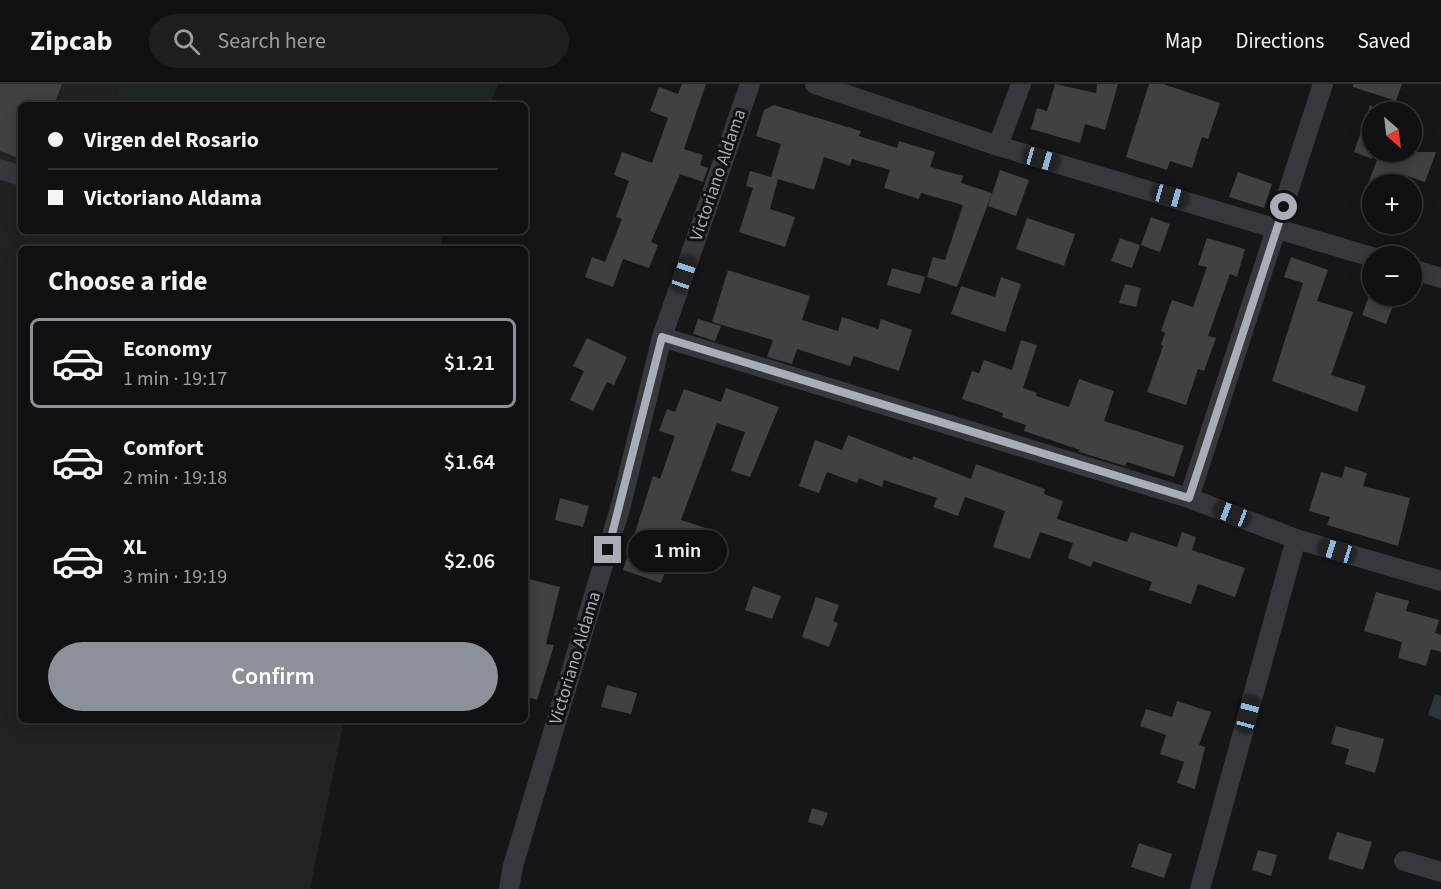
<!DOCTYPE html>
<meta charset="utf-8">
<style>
body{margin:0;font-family:"Source Sans 3",sans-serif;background:#1e1e20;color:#f1f3f6;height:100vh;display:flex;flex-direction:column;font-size:22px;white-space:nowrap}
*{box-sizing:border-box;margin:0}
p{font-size:20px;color:#9c9d9f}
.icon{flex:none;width:33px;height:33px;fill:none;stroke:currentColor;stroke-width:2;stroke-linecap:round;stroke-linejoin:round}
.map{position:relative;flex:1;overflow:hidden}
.sheet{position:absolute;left:18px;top:162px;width:510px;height:477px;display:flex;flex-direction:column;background:#101012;border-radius:9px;box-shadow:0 3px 15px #0003,0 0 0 2px #303032}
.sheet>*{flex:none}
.hud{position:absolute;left:18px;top:18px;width:510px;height:132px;border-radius:9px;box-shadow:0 3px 15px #0003,0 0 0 2px #303032;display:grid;align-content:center;height:132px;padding:0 30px;background:#101012}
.needle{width:39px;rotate:152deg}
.fabs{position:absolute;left:1362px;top:18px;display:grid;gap:12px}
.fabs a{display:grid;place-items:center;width:60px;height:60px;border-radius:50%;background:#101012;box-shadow:0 3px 15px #0003,0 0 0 2px #303032;font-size:30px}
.end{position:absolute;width:27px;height:27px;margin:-14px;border:8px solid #a8adb8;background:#111;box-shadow:0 0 0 3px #111}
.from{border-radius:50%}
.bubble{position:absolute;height:42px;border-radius:21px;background:#101012;box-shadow:0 3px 15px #0003,0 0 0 2px #303032;font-size:20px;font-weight:600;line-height:42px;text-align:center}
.car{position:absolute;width:18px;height:36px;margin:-18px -9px;border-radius:8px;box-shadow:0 0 4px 2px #0007;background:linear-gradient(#222 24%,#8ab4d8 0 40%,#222 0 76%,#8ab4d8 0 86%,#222 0)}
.hud b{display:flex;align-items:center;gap:21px;height:57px;font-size:22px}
.hud b+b{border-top:2px solid #303032}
.hud i{width:15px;height:15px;background:#f1f3f6}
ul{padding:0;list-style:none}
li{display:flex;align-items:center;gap:18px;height:90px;margin:0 12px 9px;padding:0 18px;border:3px solid transparent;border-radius:9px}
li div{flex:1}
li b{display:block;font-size:22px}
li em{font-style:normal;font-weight:600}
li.on{border-color:#8c9099}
li>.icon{width:54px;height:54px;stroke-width:1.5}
h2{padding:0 30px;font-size:27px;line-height:72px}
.action{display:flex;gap:12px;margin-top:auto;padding:12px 30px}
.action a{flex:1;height:69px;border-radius:36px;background:#8c9099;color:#fff;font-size:24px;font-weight:600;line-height:69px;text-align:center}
header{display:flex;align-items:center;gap:36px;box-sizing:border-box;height:84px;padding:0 30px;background:#101012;border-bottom:2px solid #303032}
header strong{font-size:28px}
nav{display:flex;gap:33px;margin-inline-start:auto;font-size:21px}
.search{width:420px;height:54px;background:#1e1e20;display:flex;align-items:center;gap:15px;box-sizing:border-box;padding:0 21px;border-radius:33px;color:#9c9d9f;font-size:22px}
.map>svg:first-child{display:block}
</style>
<header>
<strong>Zipcab</strong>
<div class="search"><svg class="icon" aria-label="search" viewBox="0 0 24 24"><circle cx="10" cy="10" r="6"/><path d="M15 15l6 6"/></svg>Search here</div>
<nav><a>Map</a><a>Directions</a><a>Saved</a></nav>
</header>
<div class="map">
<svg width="1441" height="805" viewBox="0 0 1441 805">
<rect width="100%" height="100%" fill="#161618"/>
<path fill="#222225" d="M0,0H119L111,21H21V147H444L440,165H21V636H344L310,805H0Z"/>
<path fill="#1e261f" d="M119,0H498L489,21H111Z"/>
<path fill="#2c353c" d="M1435,610L1441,612V636L1428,631Z"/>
<path fill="#404145" d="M0,0H62L54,21H21V75L0,67Z
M682,0H706L684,65L703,71L700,81L708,84L703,98L680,90L651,158L658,161L649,184L623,175L613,203L585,193L592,173L605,178L622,135L616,133L629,97L614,91L622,68L652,79L668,34L650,27L659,3L678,10Z
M1055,0L1096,9L1097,0H1118L1105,46L1085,40L1080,59L1031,45L1037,24L1047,27Z
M1149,0H1163L1220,19L1208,55L1202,53L1192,84L1170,77L1167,86L1126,73Z
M1353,0H1402L1396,17L1353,3Z
M774,21L861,47L859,52L897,64L899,57L935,68L930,83L963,92L961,99L992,109L957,203L927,193L933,173L945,176L963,121L921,109L919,115L884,104L890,86L852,75L850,82L824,73L814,106L778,95L770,125L795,133L785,163L739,148L753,104L746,102L750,87L771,93L781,60L756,52L764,26Z
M1370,21L1372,22V75L1354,68Z
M1380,68H1436L1425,98L1399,89L1394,100H1368Z
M1000,86L1029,96L1016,132L988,122Z
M1238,88L1272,100L1264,124L1229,113Z
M1151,133L1170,140L1160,168L1141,161Z
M1027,134L1075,150L1064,182L1016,165Z
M1120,154L1140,161L1132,184L1111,177Z
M1207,154L1245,165L1237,193L1230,190L1208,252L1216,254L1204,287L1198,285L1186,321L1147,308L1163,262L1161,261L1165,249L1161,247L1172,216L1193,223L1207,183L1198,181Z
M1291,173L1328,186L1317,217L1353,228L1331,291L1366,302L1357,328L1272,297L1303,199L1284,193Z
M892,184L925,193L920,210L887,201Z
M728,186L810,212L802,236L838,247L842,233L878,245L881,235L912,246L899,287L854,272L850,282L797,265L792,280L767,273L773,256L712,238Z
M1001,193L1021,200L1005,248L951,230L961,202L995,213Z
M1125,200L1141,204L1136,223L1119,219Z
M1369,212L1396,214L1386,240L1362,231Z
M698,235L721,242L715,257L693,250Z
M587,254L627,273L614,301L607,298L593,327L570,316L584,287L573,282Z
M1021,256L1037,261L1023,304L1037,309L1036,312L1069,323L1079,295L1114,307L1104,337L1184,362L1174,393L1127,378L1125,382L1079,368L1080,366L1024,347L1026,341L1002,333L1003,329L962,315L972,287L979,289L984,276L1012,286Z
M726,304L779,323L750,393L731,387L745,348L717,339L681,436L712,446L703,471L675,461L661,499L623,486L653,392L660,395L675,352L659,347L667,325L675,328L684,305L721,318Z
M848,351L912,376L913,372L971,395L976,380L1045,405L1044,410L1063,417L1057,435L1127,458L1131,448L1177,463L1182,448L1196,453L1192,466L1245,484L1235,513L1198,500L1191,520L1149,506L1152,498L1093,477L1091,483L1068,474L1073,459L1040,448L1030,475L993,463L1005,427L965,413L958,432L933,423L937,414L884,396L882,403L859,394L857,399L827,388L819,409L799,402L815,356L842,366Z
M1345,382L1367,389L1363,402L1410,414L1398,462L1327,441L1330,433L1309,427L1321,388L1342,394Z
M560,414L589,422L583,443L555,436Z
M525,494L560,503L546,560L554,561L537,616L525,612Z
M753,502L781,512L772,535L745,526Z
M1376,508L1409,517L1406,527L1439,536L1435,549L1441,551V568L1431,565L1426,582L1398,574L1402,558L1364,547Z
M816,513L839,521L833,537L838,539L829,563L802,553Z
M607,601L637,609L631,630L601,623Z
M1177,617L1211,628L1199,661L1205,663L1195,705L1177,699L1184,678L1160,670L1166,651L1140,642L1146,625L1172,633Z
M1336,642L1384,655L1375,689L1345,680L1349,665L1331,660Z
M812,724L828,729L823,742L808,738Z
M1337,748L1372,758L1363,786L1328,775Z
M1139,759L1172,770L1164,794L1131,783Z
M1258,766L1277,771L1271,792L1252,786Z"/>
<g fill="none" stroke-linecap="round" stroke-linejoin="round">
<path stroke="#37383d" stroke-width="20" d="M815,0L998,62L1372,173
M998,62L1021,0
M0,85L21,92
M1412,185L1441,194
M662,253L1189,414L1296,455L1441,497
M1189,414L1323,0
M1404,777L1441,788
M509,805L513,782L621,421L662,253L750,0
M1200,805L1296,455"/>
</g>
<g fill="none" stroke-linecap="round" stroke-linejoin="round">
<path stroke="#a8adb8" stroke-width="8" d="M608,466L662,253L1189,414L1284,123"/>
</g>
<g text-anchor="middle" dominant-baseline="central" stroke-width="6" stroke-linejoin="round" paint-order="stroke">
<g font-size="18" fill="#a8adb8" stroke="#111113">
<text transform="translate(718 91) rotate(-71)">Victoriano Aldama</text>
<text transform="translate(575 574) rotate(-73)">Victoriano Aldama</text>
</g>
</g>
</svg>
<div class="fabs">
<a><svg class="needle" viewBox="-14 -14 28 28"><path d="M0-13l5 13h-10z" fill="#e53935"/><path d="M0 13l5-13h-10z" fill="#9c9d9f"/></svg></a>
<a>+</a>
<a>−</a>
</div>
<i class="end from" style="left:1284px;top:123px"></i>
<i class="end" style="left:608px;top:466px"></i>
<div class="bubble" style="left:628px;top:446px;width:99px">1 min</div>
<i class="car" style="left:1041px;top:75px;rotate:106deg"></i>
<i class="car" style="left:1170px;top:112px;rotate:106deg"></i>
<i class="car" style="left:684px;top:190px;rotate:19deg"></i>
<i class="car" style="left:1232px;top:430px;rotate:291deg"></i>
<i class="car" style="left:1337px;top:467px;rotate:287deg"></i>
<i class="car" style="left:1248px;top:630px;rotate:15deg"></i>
<div class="hud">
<b><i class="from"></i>Virgen del Rosario</b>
<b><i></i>Victoriano Aldama</b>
</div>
<section class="sheet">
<h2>Choose a ride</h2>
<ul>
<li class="on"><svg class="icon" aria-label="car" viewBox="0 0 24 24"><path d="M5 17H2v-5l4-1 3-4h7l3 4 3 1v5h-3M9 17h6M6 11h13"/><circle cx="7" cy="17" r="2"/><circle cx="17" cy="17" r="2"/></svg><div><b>Economy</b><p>1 min · 19:17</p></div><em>$1.21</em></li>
<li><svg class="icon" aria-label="car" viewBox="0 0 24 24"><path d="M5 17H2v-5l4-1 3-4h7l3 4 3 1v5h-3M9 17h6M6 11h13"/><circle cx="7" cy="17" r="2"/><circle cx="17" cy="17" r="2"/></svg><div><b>Comfort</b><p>2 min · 19:18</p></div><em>$1.64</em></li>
<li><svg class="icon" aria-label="car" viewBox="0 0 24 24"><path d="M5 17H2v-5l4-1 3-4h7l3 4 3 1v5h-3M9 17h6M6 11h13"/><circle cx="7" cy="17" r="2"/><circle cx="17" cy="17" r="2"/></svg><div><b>XL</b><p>3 min · 19:19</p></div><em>$2.06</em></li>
</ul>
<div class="action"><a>Confirm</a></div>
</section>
</div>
